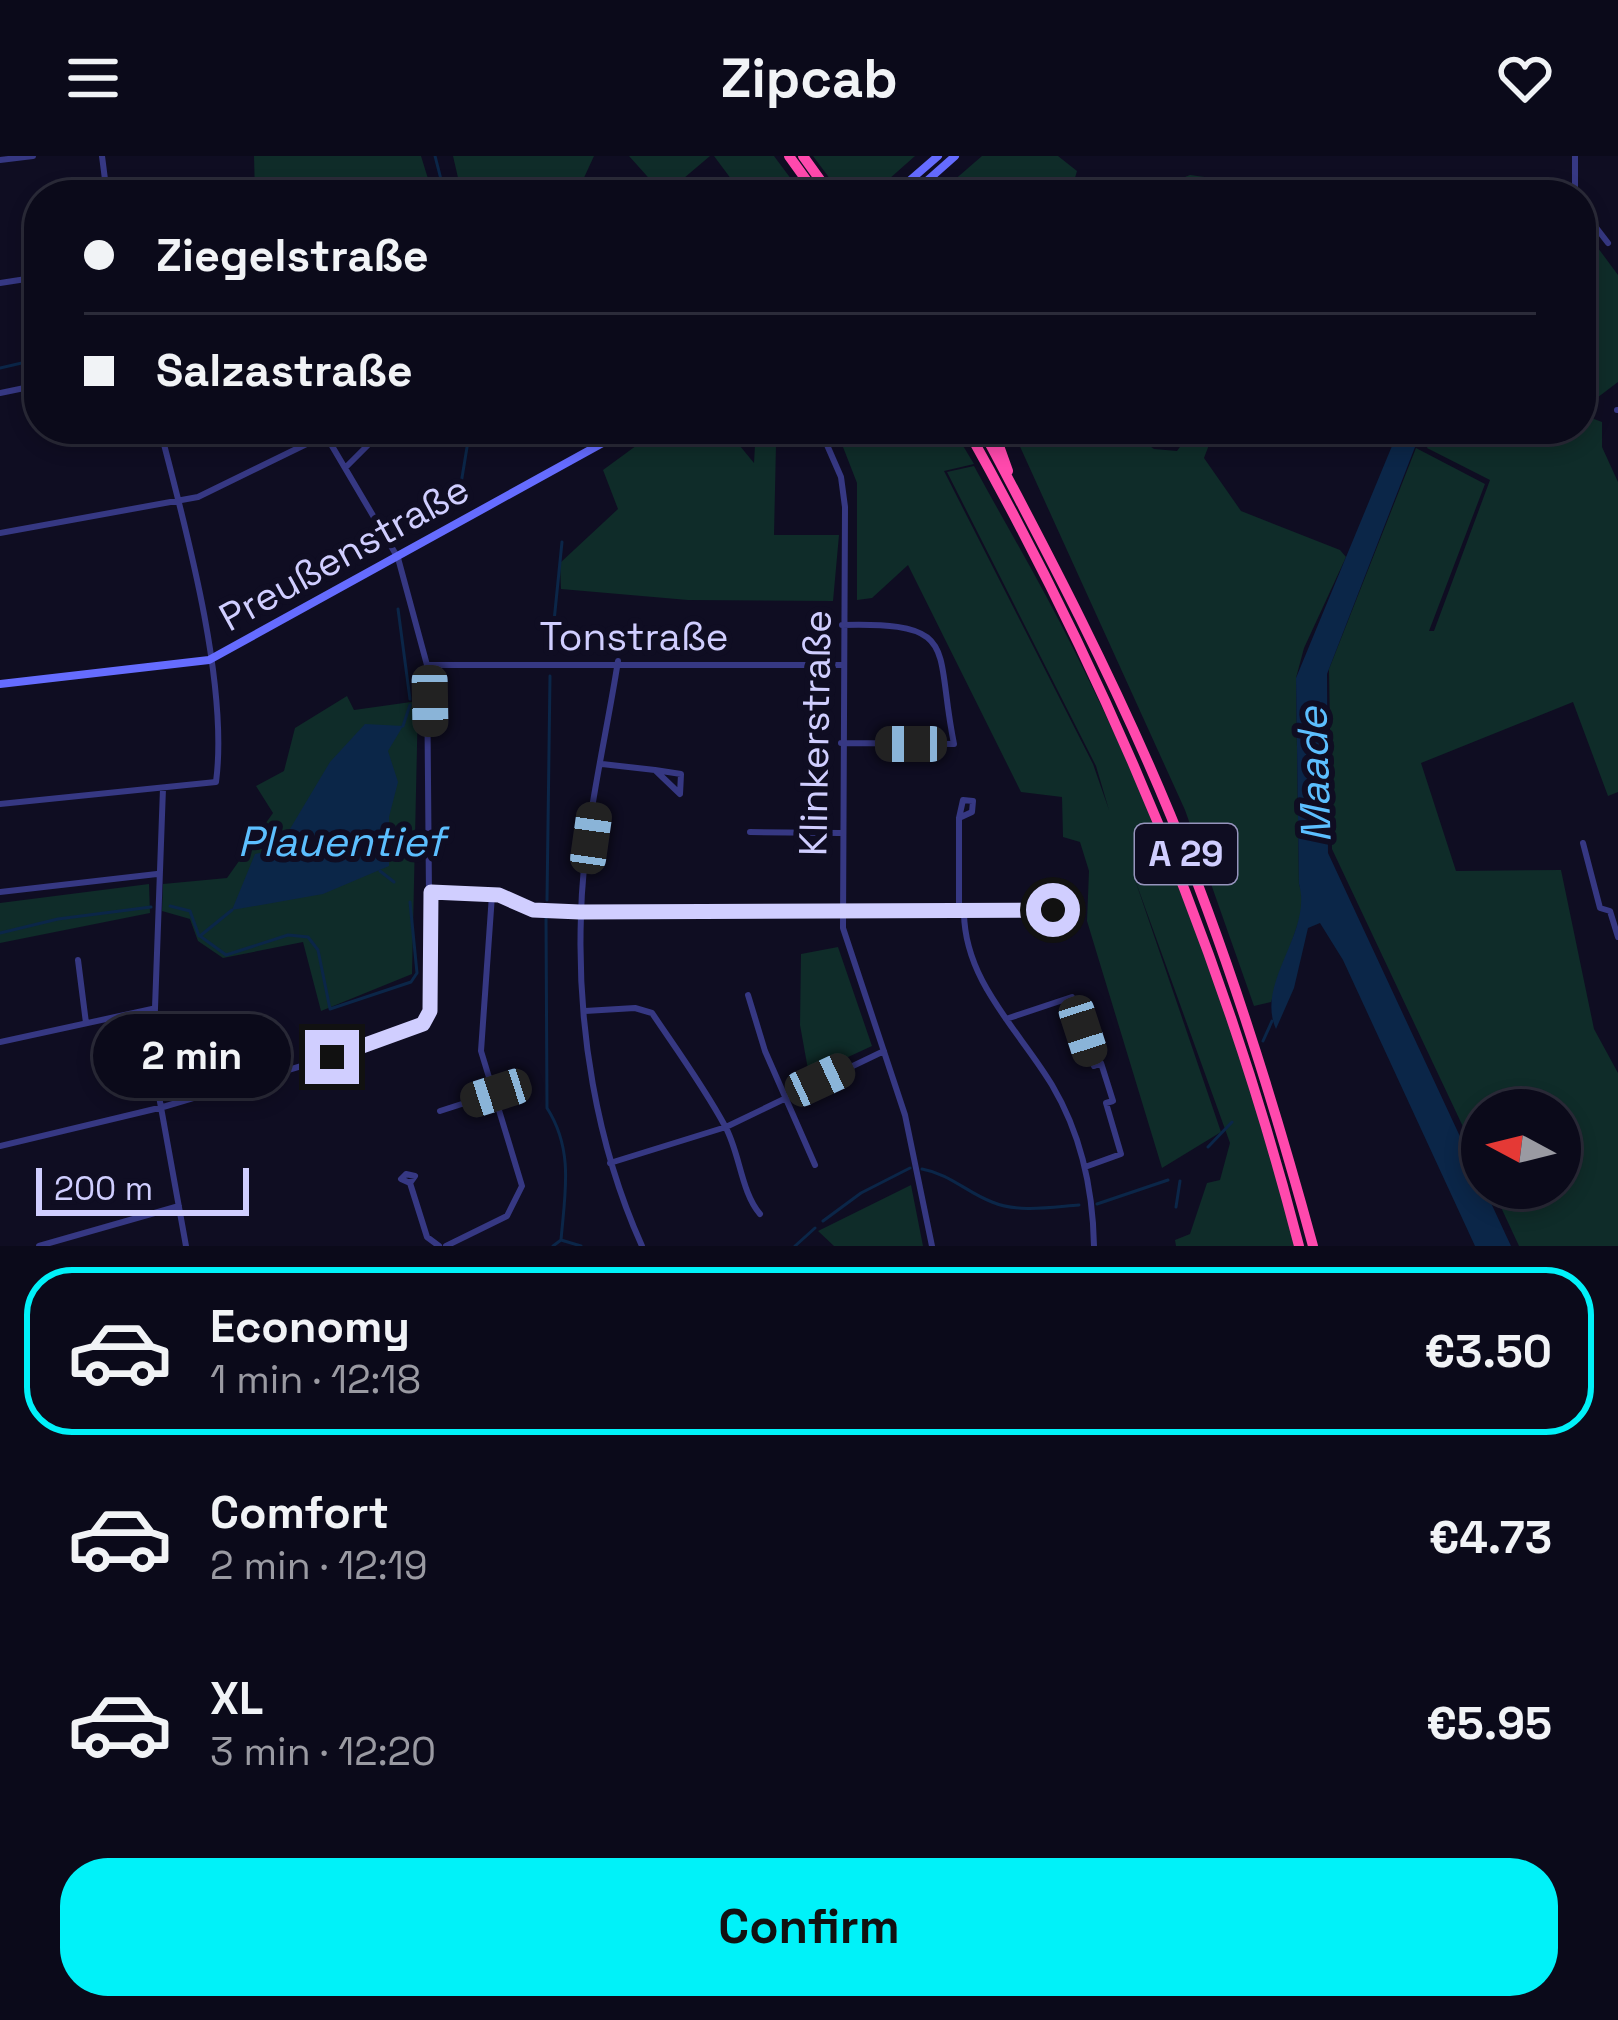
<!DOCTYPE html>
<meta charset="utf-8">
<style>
body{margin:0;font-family:"Space Grotesk",sans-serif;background:#191827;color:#f1f3f6;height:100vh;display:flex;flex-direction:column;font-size:45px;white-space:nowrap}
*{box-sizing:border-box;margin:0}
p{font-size:39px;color:#9a9aa2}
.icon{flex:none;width:66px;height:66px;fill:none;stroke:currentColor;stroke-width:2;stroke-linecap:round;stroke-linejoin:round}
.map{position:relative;height:1090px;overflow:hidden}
.panel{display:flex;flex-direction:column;background:#0b0a1a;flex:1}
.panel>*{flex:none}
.top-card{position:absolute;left:24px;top:24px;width:1572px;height:264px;border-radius:48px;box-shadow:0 6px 18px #0003,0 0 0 3px #2b2b39;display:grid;align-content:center;height:264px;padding:0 60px;background:#0b0a1a}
.needle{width:78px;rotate:277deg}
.buttons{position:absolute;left:1461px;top:933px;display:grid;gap:24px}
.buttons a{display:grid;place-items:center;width:120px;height:120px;border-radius:50%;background:#0b0a1a;box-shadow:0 6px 18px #0003,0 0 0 3px #2b2b39;font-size:60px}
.scale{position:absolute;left:36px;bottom:30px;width:213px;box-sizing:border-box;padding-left:12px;border:6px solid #d0ceff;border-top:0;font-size:33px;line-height:42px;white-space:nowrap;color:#d0ceff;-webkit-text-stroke:9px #0f0d22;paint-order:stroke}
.end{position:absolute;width:54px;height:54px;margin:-27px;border:15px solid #d0ceff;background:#111;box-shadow:0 0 0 6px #111}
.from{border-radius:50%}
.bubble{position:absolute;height:84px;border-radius:42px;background:#0b0a1a;box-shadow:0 6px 18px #0003,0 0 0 3px #2b2b39;font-size:39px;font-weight:800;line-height:84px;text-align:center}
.car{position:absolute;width:36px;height:72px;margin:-36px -18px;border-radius:15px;box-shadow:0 0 9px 3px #0007;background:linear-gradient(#222 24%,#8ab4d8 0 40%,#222 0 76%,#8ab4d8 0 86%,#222 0)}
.top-card b{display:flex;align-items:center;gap:42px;height:114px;font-size:45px}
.top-card b+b{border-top:3px solid #2b2b39}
.top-card i{width:30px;height:30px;background:#f1f3f6}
ul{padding:21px 0 0;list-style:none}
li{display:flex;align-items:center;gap:36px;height:168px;margin:0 24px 18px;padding:0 36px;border:6px solid transparent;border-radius:48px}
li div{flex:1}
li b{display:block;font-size:45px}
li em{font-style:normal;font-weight:800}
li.active{border-color:#00f2f9}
li>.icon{width:108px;height:108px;stroke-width:1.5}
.primary-button{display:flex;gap:24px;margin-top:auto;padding:24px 60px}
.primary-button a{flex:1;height:138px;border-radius:48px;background:#00f2f9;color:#111;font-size:48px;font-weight:800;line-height:138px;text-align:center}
header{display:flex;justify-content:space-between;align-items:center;height:156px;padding:0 60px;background:#0b0a1a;font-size:54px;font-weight:800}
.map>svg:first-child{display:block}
</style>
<header><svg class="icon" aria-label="menu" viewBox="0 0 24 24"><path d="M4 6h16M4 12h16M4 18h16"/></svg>Zipcab<svg class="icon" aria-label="heart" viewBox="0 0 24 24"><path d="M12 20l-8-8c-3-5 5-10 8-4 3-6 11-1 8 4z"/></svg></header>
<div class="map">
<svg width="1618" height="1090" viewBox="0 0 1618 1090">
<rect width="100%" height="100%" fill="#0f0d22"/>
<path fill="#0f2c29" d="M254,0H421L433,39H255Z
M453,0H594L576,39H462Z
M629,0H710L664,39Z
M714,0H774L803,39H743Z
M813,0H915L871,39H842Z
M982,0H1058L1077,15L1070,39H937Z
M1190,19L1330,38L1166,39L1175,25Z
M1581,69L1618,119V226L1581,254Z
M1581,258L1602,266V291L1618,326V636L1608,640L1573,546L1421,607L1456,715L1561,714L1594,873L1618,917V1090H1519L1492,1032H1560V954H1482V1011L1332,693L1329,513L1416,292L1485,328L1429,475H1434L1490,324L1427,292L1434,273H1581Z
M659,273H726L754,307L755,289H776L774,379H839L833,445L688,444L561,433L560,407L618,353L603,314Z
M836,273H953L974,308L944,315L1093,608L1109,654L1096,610L947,316L974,310C1007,371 1043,431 1074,494C1168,681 1246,886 1294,1090H1176L1175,1084L1190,1078L1207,1027L1220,1024L1230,987L1133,718L1221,976L1162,1012L1087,765L1089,715L1080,686L1063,681L1062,641L1021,636L908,409L872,442L857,444V327Z
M1012,273H1126L1154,293L1177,295L1193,273H1215L1204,302L1241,355L1340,394L1346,401L1304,492L1296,522L1299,728L1305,747L1271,846L1254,850L1185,654Z
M347,540L354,554L418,545L412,818L321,855L303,786L223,802L198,785L190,763L162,755L163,728L227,722L273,657L256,630L284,615L295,572Z
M149,728L150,757L0,787V747Z
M838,791L872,890L809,919L800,869L801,798Z
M911,1029L923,1090H834L818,1075Z"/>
<path fill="#0b2648" d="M1399,273H1422L1327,518L1328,697L1511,1090H1475L1343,804L1320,767L1308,772L1294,832L1276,873C1255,827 1313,776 1299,728L1296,522Z
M365,568L403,570L388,595L398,626L389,661V710L323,738L232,754L255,698L278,693L330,606Z"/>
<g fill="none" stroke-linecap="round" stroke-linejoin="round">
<path stroke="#0b2648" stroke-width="3" d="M435,0L445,39
M0,212L39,203
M454,343L459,340L470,273
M401,373L446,348
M398,453L410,543
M551,495L562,386
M403,570L410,549
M380,715L394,726
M547,744L550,520
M170,750L190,755L199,780
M232,754L200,780L226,799L288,779L308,781L318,794L330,853L411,826L417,817L410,746
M546,760L547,952C574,994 565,1037 561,1084
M0,777L58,763L151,751
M1263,885L1272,865
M1208,991L1232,966
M922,1013C950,1018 966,1036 992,1046C1018,1057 1052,1051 1079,1049
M1097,1048L1168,1024
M1176,1051L1180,1025
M823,1065L861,1037L910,1012
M553,1090L561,1084L581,1090
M795,1090L815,1072"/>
<path stroke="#363883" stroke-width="6" d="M102,0L107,39
M0,4L33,0
M1575,39V0
M1581,52L1608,87
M0,127L39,121
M0,237L39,229
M1617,254H1618
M820,273L841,321L845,351L843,772L905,959L932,1090
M346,311L384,273
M0,377L198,341L325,279
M618,505C605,588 583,675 581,759C577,870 596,988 642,1090
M427,509H842
M841,587L954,588C934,491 962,466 842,469
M602,608L655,614L680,638L681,618L655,614
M163,632L153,907L186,1090
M0,648L216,626C229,528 185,369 160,273
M959,662L972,656L973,645L963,644L959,662V757
M750,676L840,677
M1583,687L1600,752L1610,755L1618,781
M0,736L157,718
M431,736L499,739L533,755L581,756L1080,754
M964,757C965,826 1019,874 1052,929C1081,978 1093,1034 1094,1090
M78,804L86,867
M748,839L765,895L815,1009
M585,855L635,852L652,857C677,894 704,931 725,970C740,997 741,1036 760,1058
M1006,863L1072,841L1094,910L1101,907L1113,945L1106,947L1121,998L1085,1011
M0,886L152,853
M440,955L496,937
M0,990L163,951L332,901L412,875L430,855L427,509L398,402L322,273
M610,1007L726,971L884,895
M410,1027L415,1020L406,1018L401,1023L410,1027L427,1081L439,1090
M39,1090L179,1050
M446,1090L507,1060L522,1030L481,895L492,739"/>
<path stroke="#656cff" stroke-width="8" d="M893,39L938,0
M911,39L955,0
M0,528L209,504L628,273"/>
<path stroke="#ff49ad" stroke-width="10" d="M789,0L817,39
M803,0L831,39
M967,273C1112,532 1225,802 1299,1090
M982,273C1049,399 1115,525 1170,658C1228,798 1273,943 1313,1090
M993,273L1008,315"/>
</g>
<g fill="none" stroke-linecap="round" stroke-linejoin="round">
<path stroke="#d0ceff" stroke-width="15" d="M332,901L423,868L430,855L431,736L499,739L533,754L580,756L1053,754"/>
</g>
<g text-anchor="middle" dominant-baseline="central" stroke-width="12" stroke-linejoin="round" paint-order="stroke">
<rect fill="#0f0d22" stroke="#9694bd" stroke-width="3" x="1135" y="668" width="102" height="60" rx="9"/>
<g font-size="36" font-weight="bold" fill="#d0ceff">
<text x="1186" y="698">A 29</text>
</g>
<g font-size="39" fill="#d0ceff" stroke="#0f0d22">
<text transform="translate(344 397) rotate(-29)">Preußenstraße</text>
<text x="634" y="480">Tonstraße</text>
<text transform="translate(815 577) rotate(-89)">Klinkerstraße</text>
</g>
<g font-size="42" font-style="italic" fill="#5cbfff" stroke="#0f0d22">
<text transform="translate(1314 619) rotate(-92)">Maade</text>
<text x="341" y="685">Plauentief</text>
</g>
</g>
</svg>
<div class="buttons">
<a><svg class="needle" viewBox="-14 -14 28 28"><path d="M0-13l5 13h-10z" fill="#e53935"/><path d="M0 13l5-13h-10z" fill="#9a9aa2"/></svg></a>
</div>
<div class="scale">200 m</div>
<i class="end from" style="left:1053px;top:754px"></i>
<i class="end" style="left:332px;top:901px"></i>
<div class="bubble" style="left:93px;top:858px;width:198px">2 min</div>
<i class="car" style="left:430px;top:545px;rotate:179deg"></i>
<i class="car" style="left:911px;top:588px;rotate:270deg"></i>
<i class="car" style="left:591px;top:682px;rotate:8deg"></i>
<i class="car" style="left:1083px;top:875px;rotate:162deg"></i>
<i class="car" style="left:820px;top:924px;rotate:65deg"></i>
<i class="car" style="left:496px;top:937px;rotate:252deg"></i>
<div class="top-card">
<b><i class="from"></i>Ziegelstraße</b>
<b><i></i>Salzastraße</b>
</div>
</div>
<section class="panel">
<ul>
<li class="active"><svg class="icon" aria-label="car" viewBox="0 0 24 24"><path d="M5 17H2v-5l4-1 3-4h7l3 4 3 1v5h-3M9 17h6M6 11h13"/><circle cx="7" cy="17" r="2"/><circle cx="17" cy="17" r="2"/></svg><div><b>Economy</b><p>1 min · 12:18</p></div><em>€3.50</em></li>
<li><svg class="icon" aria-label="car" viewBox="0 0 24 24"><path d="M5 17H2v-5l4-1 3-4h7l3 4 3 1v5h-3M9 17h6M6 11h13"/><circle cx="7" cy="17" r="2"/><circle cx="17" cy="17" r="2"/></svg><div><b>Comfort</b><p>2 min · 12:19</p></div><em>€4.73</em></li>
<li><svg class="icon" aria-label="car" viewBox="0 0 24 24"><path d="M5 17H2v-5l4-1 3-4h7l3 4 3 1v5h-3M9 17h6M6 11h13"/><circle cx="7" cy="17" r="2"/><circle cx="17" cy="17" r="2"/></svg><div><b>XL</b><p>3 min · 12:20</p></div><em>€5.95</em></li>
</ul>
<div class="primary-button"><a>Confirm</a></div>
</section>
